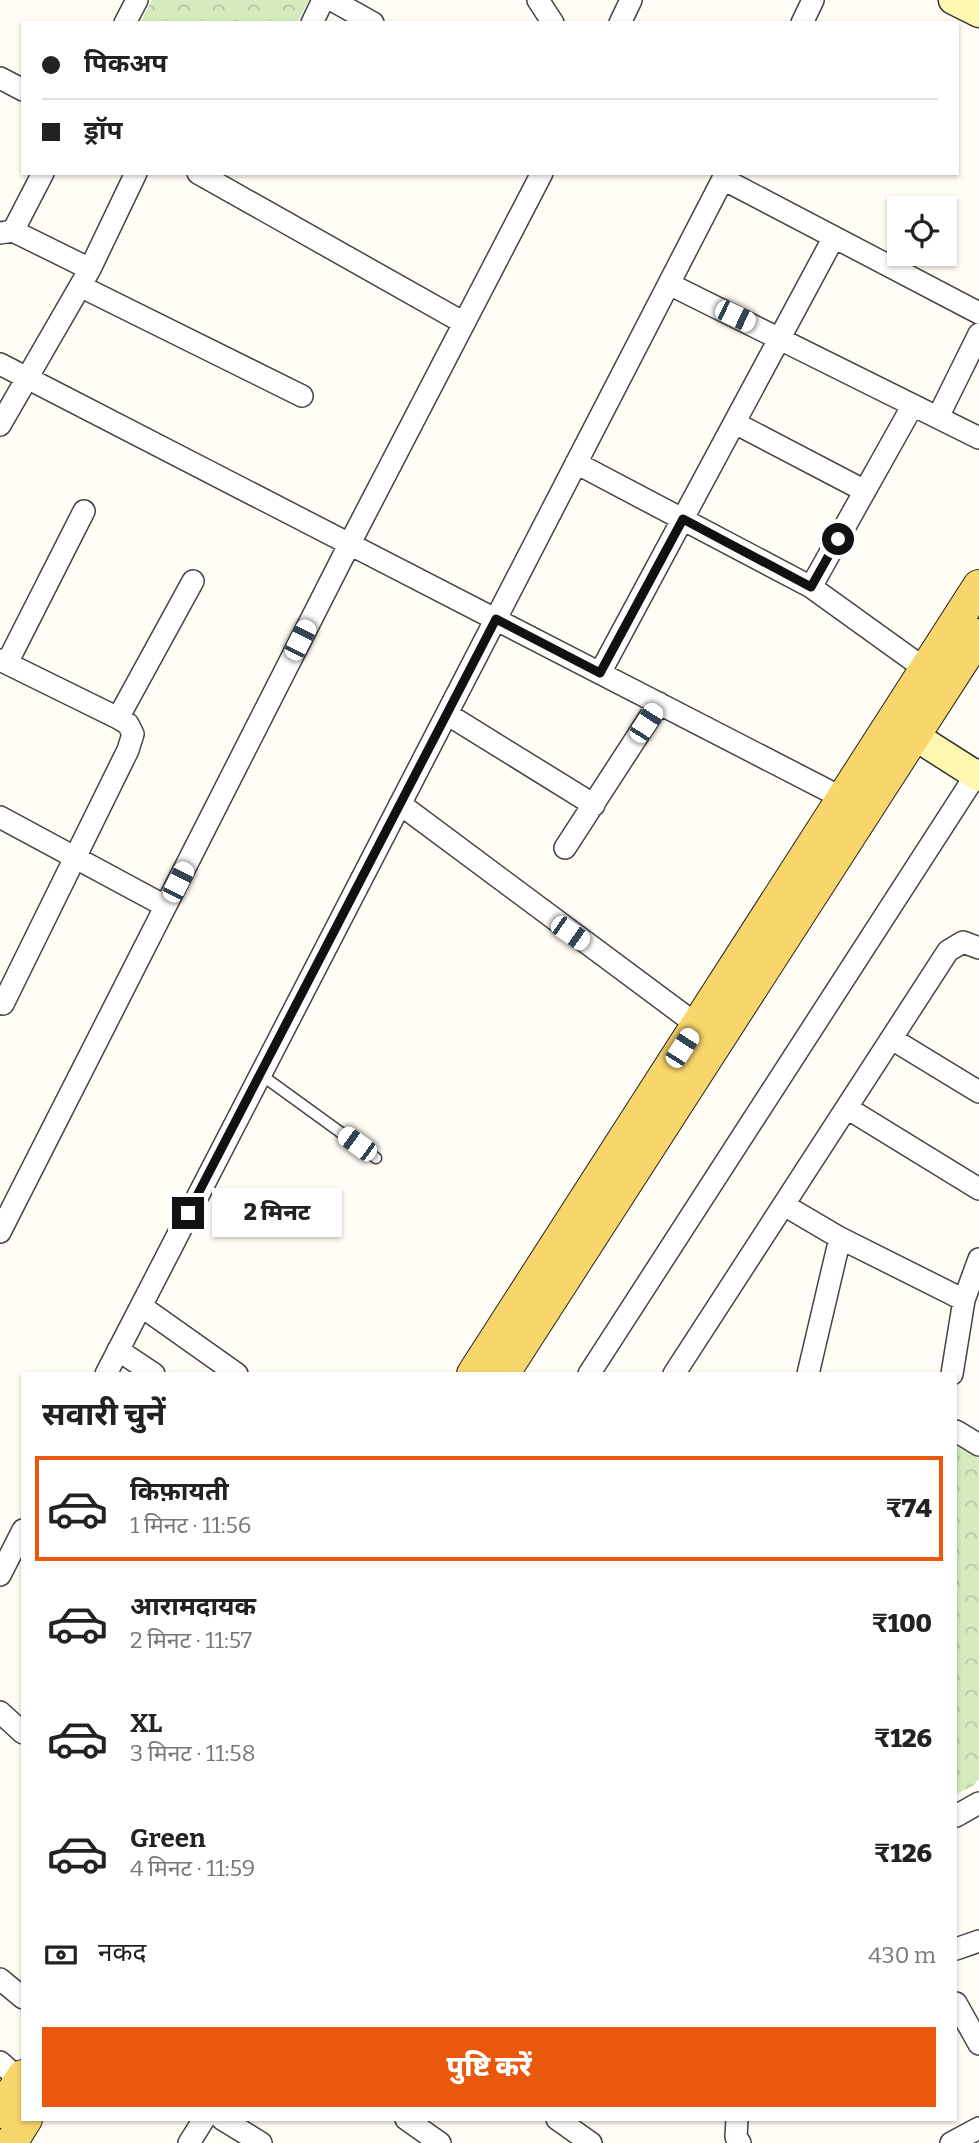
<!DOCTYPE html>
<html lang="hi">
<meta charset="utf-8">
<style>
body{margin:0;font-family:Bitter,"Noto Sans Devanagari",serif;background:#f2f2f2;color:#222;height:100vh;display:flex;flex-direction:column;font-size:26px;white-space:nowrap}
*{box-sizing:border-box;margin:0}
p{font-size:23px;color:#767676}
.icon{flex:none;width:38px;height:38px;fill:none;stroke:currentColor;stroke-width:2;stroke-linecap:round;stroke-linejoin:round}
.map{position:relative;flex:1;overflow:hidden}
.details{position:absolute;left:21px;top:1372px;width:936px;height:749px;display:flex;flex-direction:column;background:#fff;border-radius:0px;box-shadow:0 2px 5px #0004}
.details>*{flex:none}
.top-card{position:absolute;left:21px;top:21px;width:938px;height:154px;border-radius:0px;box-shadow:0 2px 5px #0004;display:grid;align-content:center;height:154px;padding:0 21px;background:#fff}
.fabs{position:absolute;left:887px;top:196px;display:grid;gap:14px}
.fabs a{display:grid;place-items:center;width:70px;height:70px;border-radius:0px;background:#fff;box-shadow:0 2px 5px #0004;font-size:35px}
.end{position:absolute;width:32px;height:32px;margin:-16px;border:9px solid #111;background:#fff;box-shadow:0 0 0 4px #fff}
.from{border-radius:50%}
.bubble{position:absolute;height:49px;border-radius:0px;background:#fff;box-shadow:0 2px 5px #0004;font-size:23px;font-weight:800;line-height:49px;text-align:center}
.car{position:absolute;width:21px;height:42px;margin:-21px -10px;border-radius:9px;box-shadow:0 0 5px 2px #0007;background:linear-gradient(#fff 24%,#345 0 40%,#fff 0 76%,#345 0 86%,#fff 0)}
.top-card b{display:flex;align-items:center;gap:24px;height:66px;font-size:26px}
.top-card b+b{border-top:2px solid #e0e0e0}
.top-card i{width:18px;height:18px;background:#222}
ul{padding:0;list-style:none}
li{display:flex;align-items:center;gap:21px;height:105px;margin:0 14px 10px;padding:0 7px;border:4px solid transparent;border-radius:0px}
li div{flex:1}
li b{display:block;font-size:26px}
li em{font-style:normal;font-weight:800}
li.active{border-color:#ea580c}
li>.icon{width:63px;height:63px;stroke-width:1.5}
h2{padding:0 21px;font-size:32px;line-height:84px}
.pay{display:flex;align-items:center;gap:18px;height:77px;padding:0 21px;font-size:26px}
.pay p{margin-inline-start:auto}
.cta{display:flex;gap:14px;margin-top:auto;padding:14px 21px}
.cta a{flex:1;height:80px;border-radius:0px;background:#ea580c;color:#fff;font-size:28px;font-weight:800;line-height:80px;text-align:center}
.map>svg:first-child{display:block}
</style>
<div class="map">
<svg width="979" height="2143" viewBox="0 0 979 2143">
<defs>
<pattern id="park-crowns" width="20" height="18" patternUnits="userSpaceOnUse" patternTransform="scale(1.75)"><rect width="20" height="18" fill="#d5ebbd"/><path d="M2 6a3 3 0 1 1 6 0M12 15a3 3 0 1 1 6 0" fill="none" stroke="#b6c8a1"/></pattern>
</defs>
<rect width="100%" height="100%" fill="#fffdf5"/>
<path fill="url(#park-crowns)" d="M152,0H309L297,23H140Z
M956,1445L979,1458V1779L973,1786L956,1794Z"/>
<g fill="none" stroke-linecap="round" stroke-linejoin="round">
<defs>
<path id="lane" d="M260,1074L376,1158"/>
<path id="street" d="M332,0L373,23
M538,0L553,23
M125,23L137,0
M312,23L323,0
M620,23L631,0
M802,23L813,0
M0,78L23,90
M198,173L464,323
M723,179L979,313
M13,231L43,173
M0,233L13,231L90,269
M669,284L979,438
M80,286L302,396
M0,364L854,804
M938,417L979,334
M735,423L865,491
M0,425L90,269L136,173
M576,463L811,587L925,669
M811,587L913,405
M0,660L118,718L128,724L133,734L128,750L3,1004
M7,663L84,511
M600,673L834,237
M447,714L594,805
M118,718L193,581
M400,804L697,1025
M0,817L165,906
M565,848L659,703
M892,1039L979,1092
M847,1108L979,1189
M784,1205L840,1238L964,1300
M0,1232L350,543L542,173
M141,1306L237,1374
M118,1350L154,1374
M106,1374L726,173
M589,1374L979,770
M674,1374L948,951L963,942L979,948
M808,1374L840,1238
M952,1374L964,1300L979,1259
M956,1431L979,1445
M0,1575L23,1530
M0,1712L23,1733
M956,1816L979,1803
M956,1949L979,1941
M0,1979L23,1998
M956,2003L979,2044
M0,2062L20,2080
M222,2119L261,2143
M406,2119L440,2143
M557,2119L591,2143
M737,2119L736,2137L740,2143
M189,2143L204,2119
M951,2143L979,2128"/>
<path id="secondary" d="M953,0L979,13
M896,724L979,777"/>
<path id="primary" d="M473,1374L979,586
M503,1374L979,635
M0,2112L23,2076
M11,2143L26,2119"/>
</defs>
<use href="#lane" stroke="#444" stroke-width="13"/>
<use href="#street" stroke="#444" stroke-width="24"/>
<use href="#secondary" stroke="#333" stroke-width="31"/>
<use href="#primary" stroke="#222" stroke-width="34"/>
<use href="#lane" stroke="#fff" stroke-width="10"/>
<use href="#street" stroke="#fff" stroke-width="21"/>
<use href="#secondary" stroke="#fff6b0" stroke-width="28"/>
<use href="#primary" stroke="#f9d66b" stroke-width="32"/>
</g>
<g fill="none" stroke-linecap="round" stroke-linejoin="round">
<path stroke="#111" stroke-width="9" d="M188,1213L496,619L600,673L683,519L811,587L838,539"/>
</g>
</svg>
<div class="fabs">
<a><svg class="icon" aria-label="locate" viewBox="0 0 24 24"><circle cx="12" cy="12" r="6"/><path d="M12 2v4M12 18v4M2 12h4M18 12h4"/></svg></a>
</div>
<i class="end from" style="left:838px;top:539px"></i>
<i class="end" style="left:188px;top:1213px"></i>
<div class="bubble" style="left:212px;top:1188px;width:130px">2 मिनट</div>
<i class="car" style="left:735px;top:316px;rotate:116deg"></i>
<i class="car" style="left:300px;top:640px;rotate:27deg"></i>
<i class="car" style="left:646px;top:723px;rotate:33deg"></i>
<i class="car" style="left:178px;top:882px;rotate:27deg"></i>
<i class="car" style="left:570px;top:933px;rotate:125deg"></i>
<i class="car" style="left:682px;top:1048px;rotate:33deg"></i>
<i class="car" style="left:357px;top:1144px;rotate:306deg"></i>
<div class="top-card">
<b><i class="from"></i>पिकअप</b>
<b><i></i>ड्रॉप</b>
</div>
<section class="details">
<h2>सवारी चुनें</h2>
<ul>
<li class="active"><svg class="icon" aria-label="car" viewBox="0 0 24 24"><path d="M5 17H2v-5l4-1 3-4h7l3 4 3 1v5h-3M9 17h6M6 11h13"/><circle cx="7" cy="17" r="2"/><circle cx="17" cy="17" r="2"/></svg><div><b>किफ़ायती</b><p>1 मिनट · 11:56</p></div><em>₹74</em></li>
<li><svg class="icon" aria-label="car" viewBox="0 0 24 24"><path d="M5 17H2v-5l4-1 3-4h7l3 4 3 1v5h-3M9 17h6M6 11h13"/><circle cx="7" cy="17" r="2"/><circle cx="17" cy="17" r="2"/></svg><div><b>आरामदायक</b><p>2 मिनट · 11:57</p></div><em>₹100</em></li>
<li><svg class="icon" aria-label="car" viewBox="0 0 24 24"><path d="M5 17H2v-5l4-1 3-4h7l3 4 3 1v5h-3M9 17h6M6 11h13"/><circle cx="7" cy="17" r="2"/><circle cx="17" cy="17" r="2"/></svg><div><b>XL</b><p>3 मिनट · 11:58</p></div><em>₹126</em></li>
<li><svg class="icon" aria-label="car" viewBox="0 0 24 24"><path d="M5 17H2v-5l4-1 3-4h7l3 4 3 1v5h-3M9 17h6M6 11h13"/><circle cx="7" cy="17" r="2"/><circle cx="17" cy="17" r="2"/></svg><div><b>Green</b><p>4 मिनट · 11:59</p></div><em>₹126</em></li>
</ul>
<div class="pay"><svg class="icon" aria-label="cash" viewBox="0 0 24 24"><path d="M3 7h18v10H3z"/><circle cx="12" cy="12" r="2"/></svg>नकद<p>430 m</p></div>
<div class="cta"><a>पुष्टि करें</a></div>
</section>
</div>
